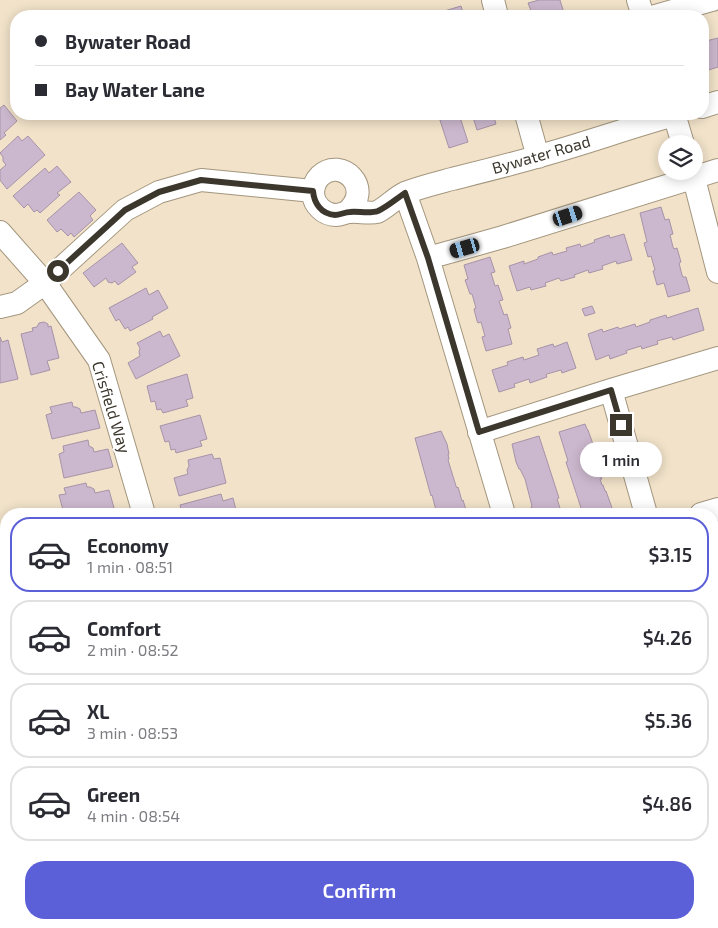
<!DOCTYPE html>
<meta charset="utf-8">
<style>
body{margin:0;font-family:"Exo 2",sans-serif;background:#f2f2f3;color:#2b2b33;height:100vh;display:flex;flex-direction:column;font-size:19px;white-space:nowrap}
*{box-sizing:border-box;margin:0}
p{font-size:16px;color:#7c7c81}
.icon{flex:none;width:28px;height:28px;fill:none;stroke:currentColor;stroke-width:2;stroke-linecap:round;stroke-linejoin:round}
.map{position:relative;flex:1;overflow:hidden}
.side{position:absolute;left:0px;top:508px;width:719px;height:421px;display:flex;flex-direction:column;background:#fff;border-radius:20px 20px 0 0;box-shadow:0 2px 12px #0003}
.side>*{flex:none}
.top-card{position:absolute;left:10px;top:10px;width:699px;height:110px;border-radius:20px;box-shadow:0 2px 12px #0003;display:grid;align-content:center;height:110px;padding:0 25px;background:#fff}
.fabs{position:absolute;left:658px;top:135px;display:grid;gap:10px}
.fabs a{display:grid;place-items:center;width:45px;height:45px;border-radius:50%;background:#fff;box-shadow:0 2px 12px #0003;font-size:25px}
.end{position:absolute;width:22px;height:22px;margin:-11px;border:6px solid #3c372d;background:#fff;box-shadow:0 0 0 2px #fff}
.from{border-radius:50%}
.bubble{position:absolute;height:35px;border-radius:18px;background:#fff;box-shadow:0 2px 12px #0003;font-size:16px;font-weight:600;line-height:35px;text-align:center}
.car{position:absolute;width:15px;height:30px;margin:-15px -8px;border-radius:6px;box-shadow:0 0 4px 1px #0007;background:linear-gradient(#222 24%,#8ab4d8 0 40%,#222 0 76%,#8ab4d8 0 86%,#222 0)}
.top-card b{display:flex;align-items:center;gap:18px;height:48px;font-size:19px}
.top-card b+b{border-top:1px solid #e1e1e2}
.top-card i{width:12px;height:12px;background:#2b2b33}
ul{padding:9px 0 0;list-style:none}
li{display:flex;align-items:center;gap:15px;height:75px;margin:0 10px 8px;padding:0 15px;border:2px solid #e1e1e2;border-radius:20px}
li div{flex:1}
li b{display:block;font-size:19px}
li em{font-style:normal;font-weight:600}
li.selected{border-color:#5c60d8}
li>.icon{width:45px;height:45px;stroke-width:1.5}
.primary-button{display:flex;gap:10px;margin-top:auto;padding:10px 25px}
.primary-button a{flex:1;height:58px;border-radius:20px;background:#5c60d8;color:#fff;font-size:20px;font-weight:600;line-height:58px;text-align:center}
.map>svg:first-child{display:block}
</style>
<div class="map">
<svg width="718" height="928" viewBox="0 0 718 928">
<rect width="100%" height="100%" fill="#f1e2c9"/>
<path fill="#ccb8ce" stroke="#a693a8" d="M539,0H560L564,13L554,16H533L528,3Z
M461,6L464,16H431V15Z
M718,38V67L702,72V42Z
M4,105L17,121L4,133L6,135L0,140V108Z
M438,114H459L468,142L449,148Z
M472,114H493L496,124L477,130Z
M18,136L22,141L28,136L45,155L7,189L0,180V170L6,165L3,161V157L0,153Z
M57,166L71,182L57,193L60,195L40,213L37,210L34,212L28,204L24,208L13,196L45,168L49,173Z
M79,192L96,210L90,216L93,220L74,237L71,233L68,236L61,229L57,232L47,220Z
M661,207L665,220L669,219L673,234L670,235L673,247L674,249L677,248L681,262L679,263L682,275L683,277H686L690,291L668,297L664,283L657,285L653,271L655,270L651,256L648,257L644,243L647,242L640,213Z
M624,234L632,260L617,264L616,261L602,266L603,269L589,273L588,270L574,275L575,277L561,281L559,278L545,283L546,286L531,290L530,287L517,291L509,266L524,261V264L538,259V257L552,252L553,255L567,251L566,248L580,244L581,247L595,242L594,240L609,235L610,238Z
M122,243L138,263L132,267L136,272L118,285L115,281L112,283L108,282L106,278L94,287L83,273Z
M490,257L495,272L491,273L495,286L498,285L503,300L499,301L504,315L507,314L511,328L508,329L512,344L486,351L482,337L485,336L481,322L478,323L477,321L474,309L476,308L472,294H470L465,280L468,279L464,265Z
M146,288L149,295L158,290L168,308L152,317L153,319L130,331L128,327L125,329L119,319L116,321L109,308Z
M592,306L595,313L585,316L582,309Z
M698,308L704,330L673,340L672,337L657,341L658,344L648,347L642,349L641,346L628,350L626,351L627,353L610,359L609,355L596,360L588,334L602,329L603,332L618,327L619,329L635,324L636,327L650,322V320L666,315L667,318Z
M44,322L48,324V327L51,326L59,358L47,361L50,370L31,375L21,334L33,331L32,328L37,327L39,323Z
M160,331L163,337L169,334L180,356L136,379L128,363L140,356L139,352L140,348L137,343Z
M0,337L2,342L8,340L18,379L0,383Z
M567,342L576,368L562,373L561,370L547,374L546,375L547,377L530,383L529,379L514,384L515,387L499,392L492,370L508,365L507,362L523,357L524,360L539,355L537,349L553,344L554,347Z
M187,374L193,398L186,400L188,406L163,413L161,409L157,410L155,401L151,402L147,386Z
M72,402L73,407H76L80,409L81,413L95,410L100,428L52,439L46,415L52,413L50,407Z
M200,415L207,439L200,441L202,446L176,453L175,449L171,450L169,441L165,442L160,426Z
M585,424L587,429L588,430L594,447H592L594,454H593L594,460H596L601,477L602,479H600L602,485H603L605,491H606L612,508V510H611L612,514H583L566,462L568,461L559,432Z
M441,431L447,444L449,454H448L449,459L448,460L456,486L457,488L458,487L462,501L463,500L466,510L465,511L466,514H437L432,495L431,496L415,438Z
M539,436L559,498L557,499L562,514H532L533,513L531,507L532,506L525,479L520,469H519L516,462L512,444Z
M88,440L89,446L93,448L94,452L108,449L113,467L64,478L59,454L64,452L63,446Z
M212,454L214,459L220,458L226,483L179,496L174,478L188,474L187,470L189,466L188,460Z
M86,483L87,487H90L94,489L95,493L109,490L114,508L91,514H64L59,495L66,494L64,488Z
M221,494L223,501L233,498L237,514H182L180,505Z
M718,542V571L712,572V544Z
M718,588V616L712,618V590Z
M3,592L6,603V617L0,618V593Z
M6,626V659L0,660V628Z
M718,676V705L712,707V678Z
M6,683V715L0,717V684Z
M6,727V746L0,747V728Z
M0,817L6,818L5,822H6V861H0Z
M718,817V872L712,857V819Z
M494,923L495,927L504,925L505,928H473Z"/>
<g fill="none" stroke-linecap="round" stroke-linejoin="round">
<defs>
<path id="minor" d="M493,0L497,16
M638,0L643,16
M655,16L712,0
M702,107L718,102
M526,114L538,157
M674,114L683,144
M692,171L718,272
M405,193L428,258L504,514
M347,212C375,188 341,156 320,176C315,181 313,187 313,194C314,205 324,215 336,215C341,215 345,212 350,212C357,211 370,214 377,212C385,209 396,197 405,193C420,187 437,183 452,179C480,172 509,165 536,157C584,144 630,127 678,114
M0,232L45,283L99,360L144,514
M428,258L503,237L718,170
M0,307L17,303L45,283L125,210L159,192L201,180L313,191
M611,390L646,514
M479,432L611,390L718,358
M701,514L718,509
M712,649L718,647
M712,748L718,747
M0,775L6,777
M383,922L385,928
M208,928L222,922
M281,928L284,922"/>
</defs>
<use href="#minor" stroke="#a3967e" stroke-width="24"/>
<use href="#minor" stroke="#fff" stroke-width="22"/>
</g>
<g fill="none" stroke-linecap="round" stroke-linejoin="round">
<path stroke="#3c372d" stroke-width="6" d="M58,271L125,210L159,192L201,180L313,191C314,203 321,214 335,215C340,215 345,212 350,212C358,211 370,214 378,211C387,207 396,199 405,193L428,258L479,432L611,390L621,425"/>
</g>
<g text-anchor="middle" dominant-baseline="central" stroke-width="4" stroke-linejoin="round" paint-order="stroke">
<g font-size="16" fill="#3c372d" stroke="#fff">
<text transform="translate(541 154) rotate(-16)">Bywater Road</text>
<text transform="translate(112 407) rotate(73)">Crisfield Way</text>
</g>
</g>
</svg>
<div class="fabs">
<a><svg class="icon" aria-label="layers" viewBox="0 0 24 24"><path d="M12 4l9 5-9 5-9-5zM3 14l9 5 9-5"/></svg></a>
</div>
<i class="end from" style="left:58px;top:271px"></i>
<i class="end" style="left:621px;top:425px"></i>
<div class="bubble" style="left:580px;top:442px;width:82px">1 min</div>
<i class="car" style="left:568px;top:216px;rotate:72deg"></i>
<i class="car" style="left:465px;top:248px;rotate:254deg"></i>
<div class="top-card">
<b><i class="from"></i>Bywater Road</b>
<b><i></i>Bay Water Lane</b>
</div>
<section class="side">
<ul>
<li class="selected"><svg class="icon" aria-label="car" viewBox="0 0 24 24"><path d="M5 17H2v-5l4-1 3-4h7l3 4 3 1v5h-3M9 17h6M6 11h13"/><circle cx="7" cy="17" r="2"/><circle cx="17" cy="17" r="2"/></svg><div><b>Economy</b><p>1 min · 08:51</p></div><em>$3.15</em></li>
<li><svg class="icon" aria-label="car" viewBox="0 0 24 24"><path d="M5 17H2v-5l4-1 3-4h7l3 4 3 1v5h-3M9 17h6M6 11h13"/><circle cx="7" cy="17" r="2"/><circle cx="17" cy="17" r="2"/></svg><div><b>Comfort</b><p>2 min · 08:52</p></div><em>$4.26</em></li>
<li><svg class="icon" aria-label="car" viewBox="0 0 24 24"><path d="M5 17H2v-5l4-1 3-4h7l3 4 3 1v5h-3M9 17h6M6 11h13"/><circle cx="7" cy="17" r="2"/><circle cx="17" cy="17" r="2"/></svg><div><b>XL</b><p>3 min · 08:53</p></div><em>$5.36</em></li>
<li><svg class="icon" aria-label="car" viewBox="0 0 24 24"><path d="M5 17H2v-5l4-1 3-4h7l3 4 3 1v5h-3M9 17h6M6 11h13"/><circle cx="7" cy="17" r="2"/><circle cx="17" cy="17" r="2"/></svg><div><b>Green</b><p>4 min · 08:54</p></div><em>$4.86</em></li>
</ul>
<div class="primary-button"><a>Confirm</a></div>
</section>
</div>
